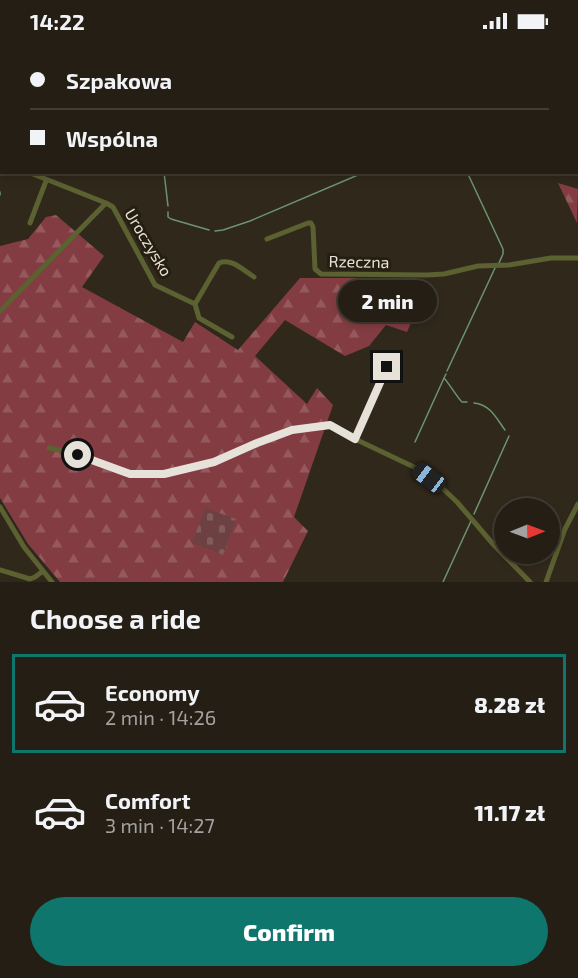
<!DOCTYPE html>
<meta charset="utf-8">
<style>
body{margin:0;font-family:"Exo 2",sans-serif;background:#302b22;color:#f1f3f6;height:100vh;display:flex;flex-direction:column;font-size:22px;white-space:nowrap}
*{box-sizing:border-box;margin:0}
p{font-size:20px;color:#a3a2a0}
.icon{flex:none;width:33px;height:33px;fill:none;stroke:currentColor;stroke-width:2;stroke-linecap:round;stroke-linejoin:round}
.map{position:relative;height:540px;overflow:hidden}
.details{display:flex;flex-direction:column;background:#241e14;flex:1}
.details>*{flex:none}
.banner{position:absolute;left:0px;top:0px;width:579px;height:132px;box-shadow:0 3px 9px #0003,0 0 0 2px #413c34;display:grid;align-content:center;height:132px;padding:0 30px;background:#241e14}
.needle{width:39px;rotate:89deg}
.buttons{position:absolute;left:494px;top:456px;display:grid;gap:12px}
.buttons a{display:grid;place-items:center;width:66px;height:66px;border-radius:50%;background:#241e14;box-shadow:0 3px 9px #0003,0 0 0 2px #413c34;font-size:30px}
.end{position:absolute;width:27px;height:27px;margin:-14px;border:8px solid #e7e2d9;background:#111;box-shadow:0 0 0 3px #111}
.from{border-radius:50%}
.bubble{position:absolute;height:42px;border-radius:21px;background:#241e14;box-shadow:0 3px 9px #0003,0 0 0 2px #413c34;font-size:20px;font-weight:800;line-height:42px;text-align:center}
.car{position:absolute;width:18px;height:36px;margin:-18px -9px;border-radius:8px;box-shadow:0 0 4px 2px #0007;background:linear-gradient(#222 24%,#8ab4d8 0 40%,#222 0 76%,#8ab4d8 0 86%,#222 0)}
.banner b{display:flex;align-items:center;gap:21px;height:57px;font-size:22px}
.banner b+b{border-top:2px solid #413c34}
.banner i{width:15px;height:15px;background:#f1f3f6}
ul{padding:0;list-style:none}
li{display:flex;align-items:center;gap:18px;height:99px;margin:0 12px 9px;padding:0 18px;border:3px solid transparent;border-radius:0px}
li div{flex:1}
li b{display:block;font-size:22px}
li em{font-style:normal;font-weight:800}
li.current{border-color:#0f766e}
li>.icon{width:54px;height:54px;stroke-width:1.5}
h2{padding:0 30px;font-size:27px;line-height:72px}
.button{display:flex;gap:12px;margin-top:auto;padding:12px 30px}
.button a{flex:1;height:69px;border-radius:36px;background:#0f766e;color:#fff;font-size:24px;font-weight:800;line-height:69px;text-align:center}
.status{display:flex;justify-content:space-between;align-items:center;height:42px;padding:0 30px;background:#241e14;direction:ltr}
.status svg{height:16px;fill:currentColor}
.map>svg:first-child{display:block}
</style>
<div class="status"><b>14:22</b><svg viewBox="0 0 49 12"><path d="M0 12V9h3v3zM5 12V6h3v6zM10 12V3h3v9zM15 12V0h3v12zM26 1h20v11H26zM47 4h2v5h-2z"/></svg></div>
<div class="map">
<svg width="578" height="540" viewBox="0 0 578 540">
<defs>
<pattern id="forest-firs" width="22" height="20" patternUnits="userSpaceOnUse" patternTransform="scale(1.5)"><rect width="22" height="20" fill="#833d42"/><path d="M5 1l3.5 6h-7zM16 11l3.5 6h-7z" fill="#95595d"/></pattern>
<pattern id="cemetery-stones" width="16" height="16" patternUnits="userSpaceOnUse" patternTransform="scale(1.5)"><rect width="16" height="16" fill="#6d4042"/><path d="M2 7V4a2 2 0 0 1 4 0v3zM10 15v-3a2 2 0 0 1 4 0v3z" fill="#825b5d"/></pattern>
</defs>
<rect width="100%" height="100%" fill="#30281b"/>
<path fill="url(#forest-firs)" d="M558,141L578,147L577,181Z
M56,173L104,214L82,245L183,300L195,280L238,308L300,236H401L423,240L426,246L407,290L386,283L369,304L345,314L285,278L255,314L307,362L317,346L333,363L294,475L308,489L283,540H60L28,502L0,456V204L28,197L46,175Z"/>
<path fill="url(#cemetery-stones)" d="M205,466L236,477L223,513L192,501Z"/>
<g fill="none" stroke-linecap="round" stroke-linejoin="round">
<path stroke="#6c9471" stroke-width="1.5" d="M152,0V2
M313,0L314,2
M8,2V0
M0,28L2,23
M578,44V43
M164,130L168,164
M467,130L503,207V212L499,221
M0,150V153
M168,170V175L171,177L209,188
M215,189L223,188L250,179L365,130
M447,329L495,226
M446,332L444,336C448,340 459,358 462,360C464,360 465,360 467,360
M474,361C491,363 496,376 505,388
M415,400L444,336
M474,472L509,394
M443,540L471,479"/>
<path stroke="#5b6131" stroke-width="5" d="M525,0L578,1V0
M488,2L491,0
M28,130L106,161
M30,181L46,139
M267,197L308,181H311L313,185L315,227L321,232L427,233L444,232L478,224L509,223L551,216H578
M195,262L219,221C232,216 243,228 254,235
M0,269L106,161L113,165L155,243L195,262L199,276L232,295
M355,397L387,325
M49,406L65,409L130,432H164L183,428L214,420L257,401L292,388L330,383L355,397L416,426L439,443L457,460L493,502L530,540
M0,465L24,505L52,540
M0,528L30,537L35,535L43,529
M546,540L565,487L578,462"/>
</g>
<g fill="none" stroke-linecap="round" stroke-linejoin="round">
<path stroke="#e7e2d9" stroke-width="8" d="M78,413L130,432H164L214,420L257,401L292,388L330,383L355,397L387,325"/>
</g>
<g text-anchor="middle" dominant-baseline="central" stroke-width="6" stroke-linejoin="round" paint-order="stroke">
<g font-size="16" fill="#e7e2d9" stroke="#261f11">
<text transform="translate(149 200) rotate(59)">Uroczysko</text>
<text transform="translate(359 219) rotate(1)">Rzeczna</text>
</g>
</g>
</svg>
<div class="buttons">
<a><svg class="needle" viewBox="-14 -14 28 28"><path d="M0-13l5 13h-10z" fill="#e53935"/><path d="M0 13l5-13h-10z" fill="#a3a2a0"/></svg></a>
</div>
<i class="end from" style="left:78px;top:413px"></i>
<i class="end" style="left:387px;top:325px"></i>
<div class="bubble" style="left:338px;top:238px;width:99px">2 min</div>
<i class="car" style="left:429px;top:436px;rotate:307deg"></i>
<div class="banner">
<b><i class="from"></i>Szpakowa</b>
<b><i></i>Wspólna</b>
</div>
</div>
<section class="details">
<h2>Choose a ride</h2>
<ul>
<li class="current"><svg class="icon" aria-label="car" viewBox="0 0 24 24"><path d="M5 17H2v-5l4-1 3-4h7l3 4 3 1v5h-3M9 17h6M6 11h13"/><circle cx="7" cy="17" r="2"/><circle cx="17" cy="17" r="2"/></svg><div><b>Economy</b><p>2 min · 14:26</p></div><em>8.28 zł</em></li>
<li><svg class="icon" aria-label="car" viewBox="0 0 24 24"><path d="M5 17H2v-5l4-1 3-4h7l3 4 3 1v5h-3M9 17h6M6 11h13"/><circle cx="7" cy="17" r="2"/><circle cx="17" cy="17" r="2"/></svg><div><b>Comfort</b><p>3 min · 14:27</p></div><em>11.17 zł</em></li>
</ul>
<div class="button"><a>Confirm</a></div>
</section>
